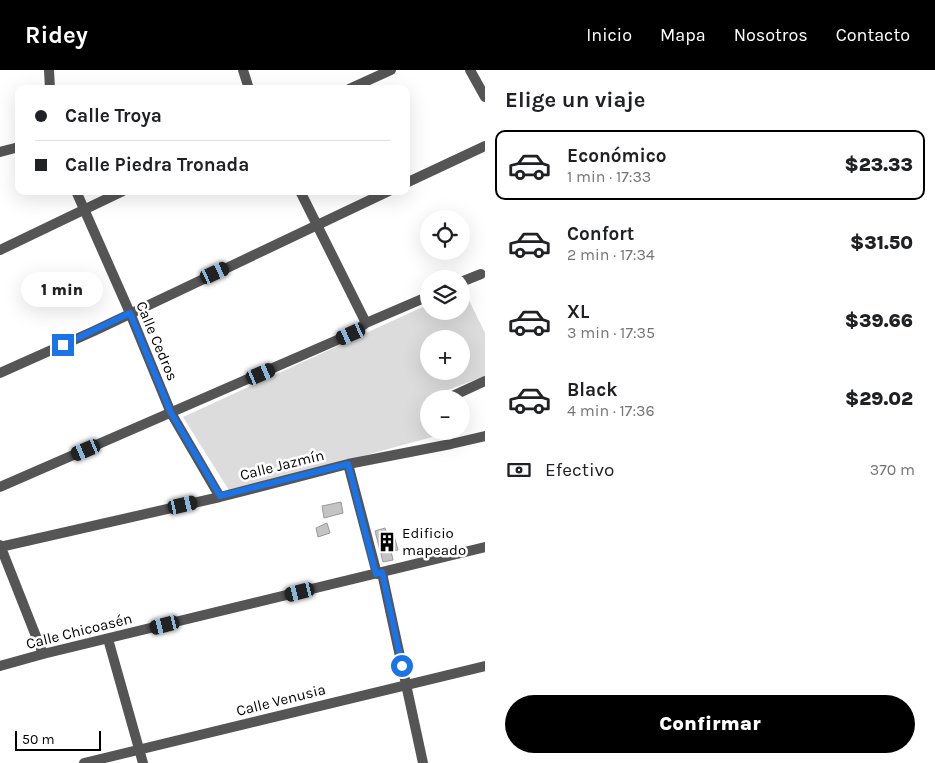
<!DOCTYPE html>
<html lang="es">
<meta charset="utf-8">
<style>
body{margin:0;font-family:Karla,sans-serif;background:#f2f2f2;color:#202124;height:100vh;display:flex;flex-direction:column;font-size:19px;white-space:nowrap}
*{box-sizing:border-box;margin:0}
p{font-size:16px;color:#757577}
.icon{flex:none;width:28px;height:28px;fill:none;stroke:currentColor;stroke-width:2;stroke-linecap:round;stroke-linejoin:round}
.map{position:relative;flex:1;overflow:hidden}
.sheet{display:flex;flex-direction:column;background:#fff;width:450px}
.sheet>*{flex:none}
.banner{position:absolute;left:15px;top:15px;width:395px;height:110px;border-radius:10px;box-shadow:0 5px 20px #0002;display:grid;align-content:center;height:110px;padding:0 20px;background:#fff}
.fabs{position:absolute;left:420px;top:140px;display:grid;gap:10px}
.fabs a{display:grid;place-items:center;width:50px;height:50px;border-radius:50%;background:#fff;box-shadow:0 5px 20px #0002;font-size:25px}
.scale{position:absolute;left:15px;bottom:12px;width:86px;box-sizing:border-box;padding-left:5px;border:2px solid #000;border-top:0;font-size:14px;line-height:18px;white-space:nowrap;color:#000;-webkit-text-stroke:4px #fff;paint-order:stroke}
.end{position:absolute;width:22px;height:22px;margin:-11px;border:6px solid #1a73e8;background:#fff;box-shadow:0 0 0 2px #fff}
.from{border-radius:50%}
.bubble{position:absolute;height:35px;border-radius:18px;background:#fff;box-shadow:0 5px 20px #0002;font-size:16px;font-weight:800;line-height:35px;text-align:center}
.car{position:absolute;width:15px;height:30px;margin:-15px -8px;border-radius:6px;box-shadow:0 0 4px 1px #0007;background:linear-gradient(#222 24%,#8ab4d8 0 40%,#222 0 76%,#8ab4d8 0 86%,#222 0)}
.banner b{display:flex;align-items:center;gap:18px;height:48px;font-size:19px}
.banner b+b{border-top:1px solid #e0e0e0}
.banner i{width:12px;height:12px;background:#202124}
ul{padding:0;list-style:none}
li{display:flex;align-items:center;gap:15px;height:70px;margin:0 10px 8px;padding:0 10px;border:2px solid transparent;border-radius:10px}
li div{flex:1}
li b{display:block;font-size:19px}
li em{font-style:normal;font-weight:800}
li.active{border-color:#000}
li>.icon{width:45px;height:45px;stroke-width:1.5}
h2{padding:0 20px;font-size:22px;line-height:60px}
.pay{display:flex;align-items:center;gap:12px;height:55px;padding:0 20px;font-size:19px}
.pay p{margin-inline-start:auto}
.action{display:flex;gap:10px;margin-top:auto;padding:10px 20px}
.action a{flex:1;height:58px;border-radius:30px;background:#000;color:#fff;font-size:20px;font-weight:800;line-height:58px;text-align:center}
header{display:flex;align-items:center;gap:30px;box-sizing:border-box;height:70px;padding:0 25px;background:#000;color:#fff}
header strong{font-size:24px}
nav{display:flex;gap:28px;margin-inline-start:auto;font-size:18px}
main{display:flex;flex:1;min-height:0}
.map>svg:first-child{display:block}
</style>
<header>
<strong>Ridey</strong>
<nav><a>Inicio</a><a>Mapa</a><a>Nosotros</a><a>Contacto</a></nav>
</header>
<main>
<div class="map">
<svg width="485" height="693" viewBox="0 0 485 693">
<rect width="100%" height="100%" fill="#fff"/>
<path fill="#dcdcdc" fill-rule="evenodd" d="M461,218H463L485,263V306L437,324L438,329H429V361H446L447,363L230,422L183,347L429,234V241H461ZM429,269H461V301H429Z"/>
<path fill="#c4c4c4" stroke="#999" d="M341,432L343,443L324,448L322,436Z
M327,453L330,463L318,467L316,458Z
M385,458L387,464L393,462L398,480L391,481L393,490L383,492L375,461Z"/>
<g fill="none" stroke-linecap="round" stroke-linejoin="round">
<path stroke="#555" stroke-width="10" d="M49,0L50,19
M243,0L249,19
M470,0L485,27
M0,82L19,77
M406,113L485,76
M76,121L130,243L171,343L220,427
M300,121L366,253
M461,212L481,204
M0,303L94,261L389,121
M446,329L485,311
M449,361L451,374
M348,394L377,504
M0,417L351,264L366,253L429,226
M0,475L43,584
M0,477L220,427L348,394L451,374L485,366
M382,503L423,693
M108,569L143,693
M0,596L43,584L485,477
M84,693L485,596"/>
<path stroke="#555" stroke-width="10" d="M349,19L391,0
M0,180L123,121"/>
</g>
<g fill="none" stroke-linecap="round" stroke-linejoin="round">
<path stroke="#1a73e8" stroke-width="6" d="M63,275L130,243L171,343L220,426L348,394L376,504L382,502L402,596"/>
</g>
<defs>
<symbol id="building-bare" viewBox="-9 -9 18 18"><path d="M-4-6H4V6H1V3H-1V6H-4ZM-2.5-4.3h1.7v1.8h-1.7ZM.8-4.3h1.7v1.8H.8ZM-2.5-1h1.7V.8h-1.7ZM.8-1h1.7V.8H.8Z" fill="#000" stroke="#fff" stroke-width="2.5" paint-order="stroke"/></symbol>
</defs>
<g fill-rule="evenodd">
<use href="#building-bare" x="373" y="458" width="28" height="28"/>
</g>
<g text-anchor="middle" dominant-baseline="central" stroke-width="5" stroke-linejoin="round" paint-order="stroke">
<g font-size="15" fill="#000" stroke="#fff">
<text transform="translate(157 271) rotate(67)">Calle Cedros</text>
<text transform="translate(282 395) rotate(-14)">Calle Jazmín</text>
<text transform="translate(79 561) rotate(-14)">Calle Chicoasén</text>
<text transform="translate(281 630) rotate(-14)">Calle Venusia</text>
</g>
<g font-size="15" fill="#000" stroke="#fff" text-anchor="start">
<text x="402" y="463">Edificio<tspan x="402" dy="17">mapeado</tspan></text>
</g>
</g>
</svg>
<div class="fabs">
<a><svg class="icon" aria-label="locate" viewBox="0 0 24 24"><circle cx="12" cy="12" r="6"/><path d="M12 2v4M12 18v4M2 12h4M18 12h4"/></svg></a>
<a><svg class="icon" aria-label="layers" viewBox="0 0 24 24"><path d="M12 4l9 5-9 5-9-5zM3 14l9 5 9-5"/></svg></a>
<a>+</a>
<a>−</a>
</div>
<div class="scale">50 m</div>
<i class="end from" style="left:402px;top:596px"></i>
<i class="end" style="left:63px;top:275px"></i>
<div class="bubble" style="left:21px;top:202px;width:82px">1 min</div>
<i class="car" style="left:215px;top:203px;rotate:65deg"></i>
<i class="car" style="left:351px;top:264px;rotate:246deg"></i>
<i class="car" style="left:261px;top:304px;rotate:67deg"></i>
<i class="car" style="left:86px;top:380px;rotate:247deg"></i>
<i class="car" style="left:183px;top:435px;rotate:77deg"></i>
<i class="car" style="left:300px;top:522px;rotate:256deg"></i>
<i class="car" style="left:165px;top:555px;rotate:256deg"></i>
<div class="banner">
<b><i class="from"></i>Calle Troya</b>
<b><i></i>Calle Piedra Tronada</b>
</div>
</div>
<section class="sheet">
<h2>Elige un viaje</h2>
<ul>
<li class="active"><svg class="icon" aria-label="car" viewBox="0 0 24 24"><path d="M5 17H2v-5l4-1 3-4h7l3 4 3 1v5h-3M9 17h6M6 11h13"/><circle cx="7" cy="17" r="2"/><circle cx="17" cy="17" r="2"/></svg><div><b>Económico</b><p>1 min · 17:33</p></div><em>$23.33</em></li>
<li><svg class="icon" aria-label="car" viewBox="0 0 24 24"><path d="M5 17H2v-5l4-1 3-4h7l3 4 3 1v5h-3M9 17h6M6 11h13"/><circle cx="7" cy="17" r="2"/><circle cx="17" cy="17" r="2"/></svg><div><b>Confort</b><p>2 min · 17:34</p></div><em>$31.50</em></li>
<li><svg class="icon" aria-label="car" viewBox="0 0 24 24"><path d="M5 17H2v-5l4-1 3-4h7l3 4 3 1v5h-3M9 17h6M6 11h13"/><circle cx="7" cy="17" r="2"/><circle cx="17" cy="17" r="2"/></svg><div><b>XL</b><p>3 min · 17:35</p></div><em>$39.66</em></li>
<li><svg class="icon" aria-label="car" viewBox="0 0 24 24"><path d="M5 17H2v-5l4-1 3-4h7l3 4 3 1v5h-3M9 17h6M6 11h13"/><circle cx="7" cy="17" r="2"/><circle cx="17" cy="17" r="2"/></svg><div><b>Black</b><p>4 min · 17:36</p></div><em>$29.02</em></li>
</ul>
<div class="pay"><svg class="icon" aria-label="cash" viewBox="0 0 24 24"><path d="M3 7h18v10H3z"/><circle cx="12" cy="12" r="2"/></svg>Efectivo<p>370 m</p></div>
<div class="action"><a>Confirmar</a></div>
</section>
</main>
